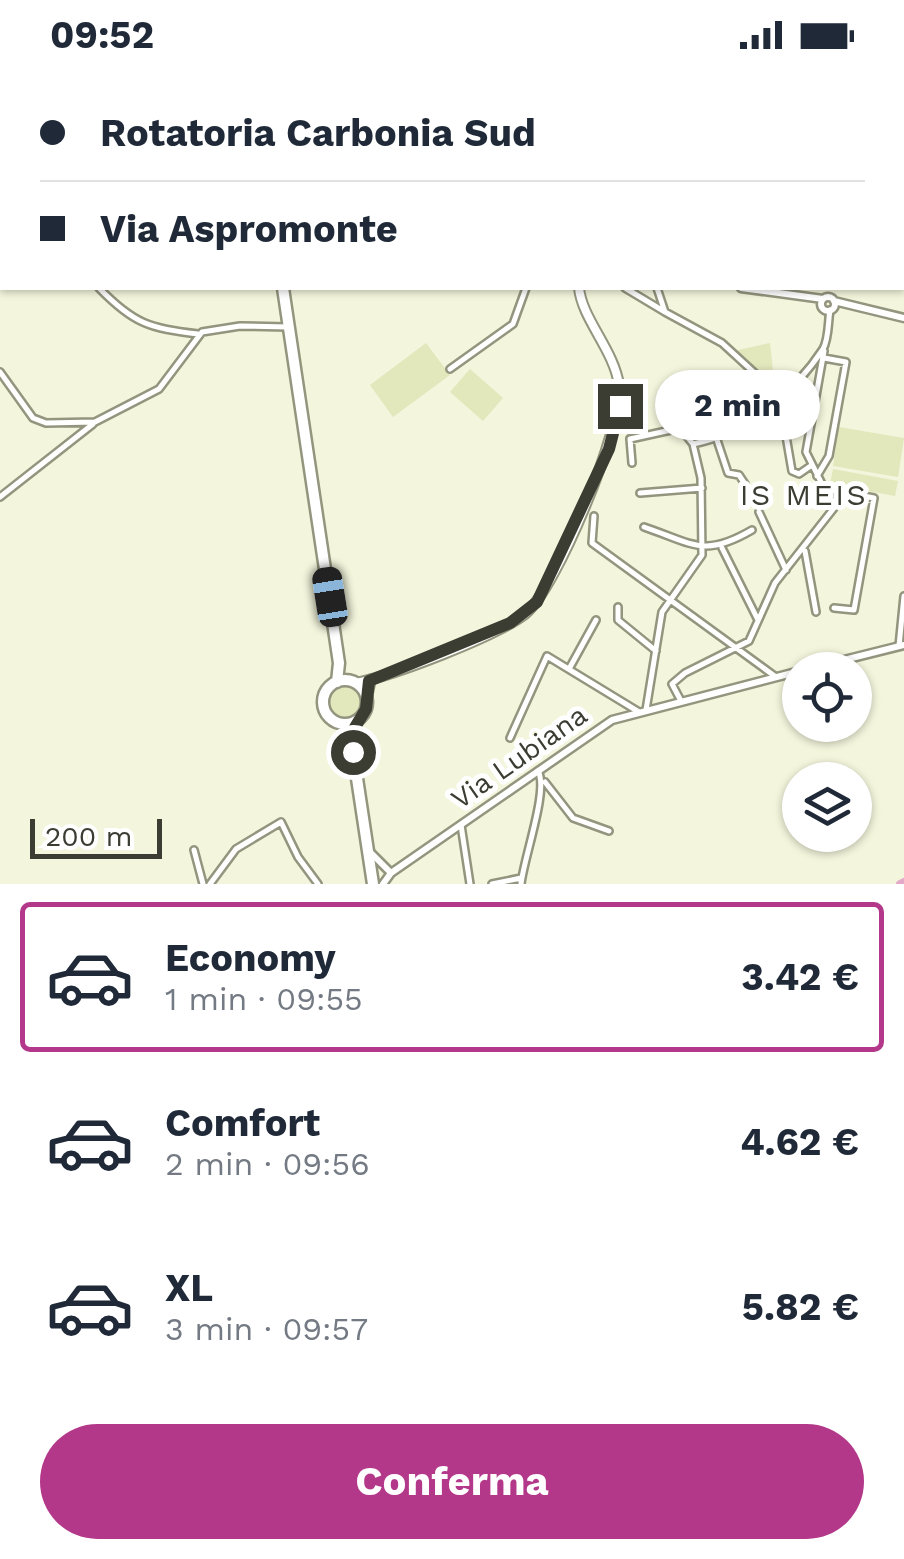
<!DOCTYPE html>
<html lang="it">
<meta charset="utf-8">
<style>
body{margin:0;font-family:"Work Sans",sans-serif;background:#f6f6f7;color:#1f2937;height:100vh;display:flex;flex-direction:column;font-size:38px;white-space:nowrap}
*{box-sizing:border-box;margin:0}
p{font-size:32px;color:#747a83}
.icon{flex:none;width:55px;height:55px;fill:none;stroke:currentColor;stroke-width:2;stroke-linecap:round;stroke-linejoin:round}
.map{position:relative;height:814px;overflow:hidden}
.panel{display:flex;flex-direction:column;background:#fff;flex:1}
.panel>*{flex:none}
.guide{position:absolute;left:0px;top:0px;width:905px;height:220px;box-shadow:0 2px 8px #0004;display:grid;align-content:center;height:220px;padding:0 40px;background:#fff}
.controls{position:absolute;left:782px;top:582px;display:grid;gap:20px}
.controls a{display:grid;place-items:center;width:90px;height:90px;border-radius:50%;background:#fff;box-shadow:0 2px 8px #0004;font-size:50px}
.scale{position:absolute;left:30px;bottom:25px;width:132px;box-sizing:border-box;padding-left:10px;border:5px solid #3b3c32;border-top:0;font-size:28px;line-height:35px;white-space:nowrap;color:#3b3c32;-webkit-text-stroke:8px #fff;paint-order:stroke}
.end{position:absolute;width:45px;height:45px;margin:-22px;border:12px solid #3b3c32;background:#fff;box-shadow:0 0 0 5px #fff}
.from{border-radius:50%}
.bubble{position:absolute;height:70px;border-radius:35px;background:#fff;box-shadow:0 2px 8px #0004;font-size:32px;font-weight:700;line-height:70px;text-align:center}
.car{position:absolute;width:30px;height:60px;margin:-30px -15px;border-radius:12px;box-shadow:0 0 8px 2px #0007;background:linear-gradient(#222 24%,#8ab4d8 0 40%,#222 0 76%,#8ab4d8 0 86%,#222 0)}
.guide b{display:flex;align-items:center;gap:35px;height:95px;font-size:38px}
.guide b+b{border-top:2px solid #e0e1e3}
.guide i{width:25px;height:25px;background:#1f2937}
ul{padding:18px 0 0;list-style:none}
li{display:flex;align-items:center;gap:30px;height:150px;margin:0 20px 15px;padding:0 20px;border:5px solid transparent;border-radius:10px}
li div{flex:1}
li b{display:block;font-size:38px}
li em{font-style:normal;font-weight:700}
li.current{border-color:#b3388a}
li>.icon{width:90px;height:90px;stroke-width:1.5}
.action{display:flex;gap:20px;margin-top:auto;padding:20px 40px}
.action a{flex:1;height:115px;border-radius:60px;background:#b3388a;color:#fff;font-size:40px;font-weight:700;line-height:115px;text-align:center}
.status{display:flex;justify-content:space-between;align-items:center;height:70px;padding:0 50px;background:#fff;direction:ltr}
.status svg{height:28px;fill:currentColor}
.map>svg:first-child{display:block}
</style>
<div class="status"><b>09:52</b><svg viewBox="0 0 49 12"><path d="M0 12V9h3v3zM5 12V6h3v6zM10 12V3h3v9zM15 12V0h3v12zM26 1h20v11H26zM47 4h2v5h-2z"/></svg></div>
<div class="map">
<svg width="904" height="814" viewBox="0 0 904 814">
<rect width="100%" height="100%" fill="#f3f5dc"/>
<path fill="#e3e7bc" d="M426,273L450,305L393,347L370,315Z
M770,273L775,319L734,281Z
M470,299L503,328L483,351L450,322Z
M839,357L904,368L898,407L833,396Z
M833,399L898,411L895,426L830,414Z
M327 632a18 18 0 1 1 36 0a18 18 0 1 1-36 0Z"/>
<g fill="none" stroke-linecap="round" stroke-linejoin="round">
<path stroke="#e2a9c9" stroke-width="8" d="M900,814L904,812"/>
<defs>
<path id="minor" d="M0,117L2,120
M99,218C134,254 149,258 198,264
M625,218L665,242
M657,218L665,242L722,273L783,329
M450,299L513,254L526,218
M0,302L33,348L46,353L95,352L159,319L202,262L240,256L288,257
M780,331L792,401L799,404L812,395
M728,340L771,318
M716,367L728,403L739,405L745,414
M632,393L630,369L680,358L693,374
M817,406L829,386L846,292L824,288
M826,419L874,428L854,540L834,538
M640,423L702,418
M0,427L93,354
M759,442L786,500
M594,446L592,473L776,607
M644,457C694,474 704,488 752,460
M722,478L758,550
M805,481L816,542
M618,537V550L656,581
M899,576L904,526
M569,599L596,550
M681,631L672,614L685,603L749,571L775,513L834,438L806,382L824,281
M646,640L662,542L702,485L701,408L693,374C745,364 795,322 823,279C829,269 828,251 830,240
M510,668L547,586L639,642
M545,712L573,748L609,761
M461,755L470,814
M194,780L203,814
M210,814L236,779L281,752L298,787L318,814
M492,814L521,808
M521,814C524,787 549,719 538,701"/>
<path id="tertiary" d="M741,218L823,229
M821 234a7 7 0 1 1 14 0a7 7 0 1 1-14 0Z
M834,231L904,248
M804,600L904,575
M371,783L391,803
M383,814L391,803L612,650L800,601"/>
<path id="secondary" d="M487,0L507,2
M530,0V2
M548,0L551,2
M504,2L519,0
M356,613C394,605 495,567 525,544C556,520 624,355 619,315C614,280 582,249 579,218
M367,628L371,609"/>
<path id="primary" d="M249,0V2
M283,218L339,593L337,612
M323 632a22 22 0 1 1 44 0a22 22 0 1 1-44 0Z
M355,652L353,682L373,814"/>
</defs>
<use href="#minor" stroke="#93957e" stroke-width="10"/>
<use href="#tertiary" stroke="#93957e" stroke-width="11"/>
<use href="#secondary" stroke="#93957e" stroke-width="12"/>
<use href="#primary" stroke="#93957e" stroke-width="15"/>
<use href="#minor" stroke="#fff" stroke-width="5"/>
<use href="#tertiary" stroke="#fff" stroke-width="6"/>
<use href="#secondary" stroke="#fff" stroke-width="8"/>
<use href="#primary" stroke="#fff" stroke-width="10"/>
</g>
<g fill="none" stroke-linecap="round" stroke-linejoin="round">
<path stroke="#3b3c32" stroke-width="12" d="M353,682L351,664L366,639L369,611L510,553L537,532L609,379L620,336"/>
</g>
<g text-anchor="middle" dominant-baseline="central" stroke-width="10" stroke-linejoin="round" paint-order="stroke">
<g font-size="28" fill="#3b3c32" stroke="#fff">
<text transform="translate(519 687) rotate(-35)">Via Lubiana</text>
</g>
<g font-size="30" letter-spacing="2.5" fill="#3b3c32" stroke="#fff">
<text x="804" y="424">IS MEIS</text>
</g>
</g>
</svg>
<div class="controls">
<a><svg class="icon" aria-label="locate" viewBox="0 0 24 24"><circle cx="12" cy="12" r="6"/><path d="M12 2v4M12 18v4M2 12h4M18 12h4"/></svg></a>
<a><svg class="icon" aria-label="layers" viewBox="0 0 24 24"><path d="M12 4l9 5-9 5-9-5zM3 14l9 5 9-5"/></svg></a>
</div>
<div class="scale">200 m</div>
<i class="end from" style="left:353px;top:682px"></i>
<i class="end" style="left:620px;top:336px"></i>
<div class="bubble" style="left:655px;top:300px;width:165px">2 min</div>
<i class="car" style="left:330px;top:527px;rotate:351deg"></i>
<div class="guide">
<b><i class="from"></i>Rotatoria Carbonia Sud</b>
<b><i></i>Via Aspromonte</b>
</div>
</div>
<section class="panel">
<ul>
<li class="current"><svg class="icon" aria-label="car" viewBox="0 0 24 24"><path d="M5 17H2v-5l4-1 3-4h7l3 4 3 1v5h-3M9 17h6M6 11h13"/><circle cx="7" cy="17" r="2"/><circle cx="17" cy="17" r="2"/></svg><div><b>Economy</b><p>1 min · 09:55</p></div><em>3.42 €</em></li>
<li><svg class="icon" aria-label="car" viewBox="0 0 24 24"><path d="M5 17H2v-5l4-1 3-4h7l3 4 3 1v5h-3M9 17h6M6 11h13"/><circle cx="7" cy="17" r="2"/><circle cx="17" cy="17" r="2"/></svg><div><b>Comfort</b><p>2 min · 09:56</p></div><em>4.62 €</em></li>
<li><svg class="icon" aria-label="car" viewBox="0 0 24 24"><path d="M5 17H2v-5l4-1 3-4h7l3 4 3 1v5h-3M9 17h6M6 11h13"/><circle cx="7" cy="17" r="2"/><circle cx="17" cy="17" r="2"/></svg><div><b>XL</b><p>3 min · 09:57</p></div><em>5.82 €</em></li>
</ul>
<div class="action"><a>Conferma</a></div>
</section>
